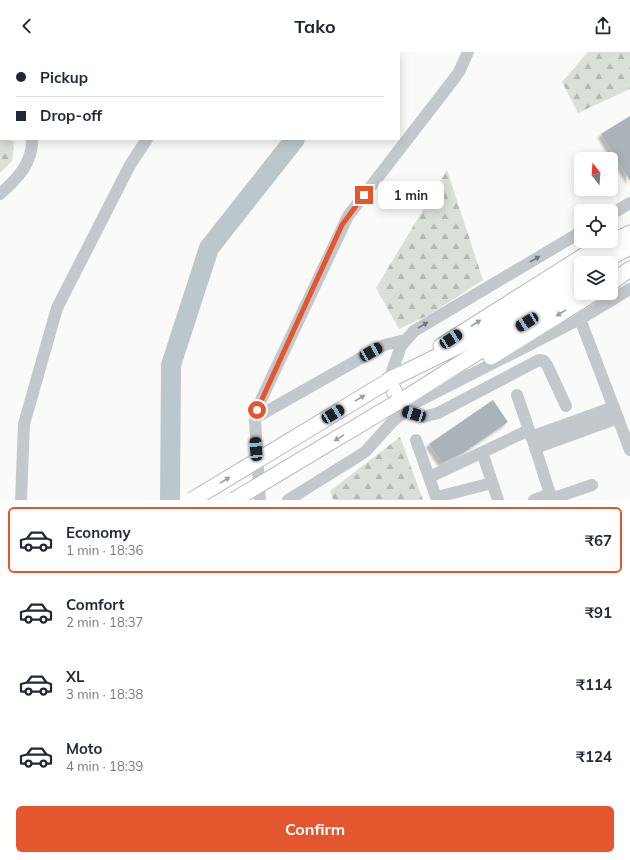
<!DOCTYPE html>
<meta charset="utf-8">
<style>
body{margin:0;font-family:Mulish,sans-serif;background:#f6f6f7;color:#1f2937;height:100vh;display:flex;flex-direction:column;font-size:15px;white-space:nowrap}
*{box-sizing:border-box;margin:0}
p{font-size:13px;color:#747a83}
.icon{flex:none;width:22px;height:22px;fill:none;stroke:currentColor;stroke-width:2;stroke-linecap:round;stroke-linejoin:round}
.map{position:relative;height:448px;overflow:hidden}
.details{display:flex;flex-direction:column;background:#fff;flex:1}
.details>*{flex:none}
.hud{position:absolute;left:0px;top:0px;width:400px;height:88px;box-shadow:0 2px 10px #0003;display:grid;align-content:center;height:88px;padding:0 16px;background:#fff}
.needle{width:26px;rotate:343deg}
.fabs{position:absolute;left:574px;top:100px;display:grid;gap:8px}
.fabs a{display:grid;place-items:center;width:44px;height:44px;border-radius:6px;background:#fff;box-shadow:0 2px 10px #0003;font-size:20px}
.end{position:absolute;width:18px;height:18px;margin:-9px;border:5px solid #e4572e;background:#fff;box-shadow:0 0 0 2px #fff}
.from{border-radius:50%}
.bubble{position:absolute;height:28px;border-radius:6px;background:#fff;box-shadow:0 2px 10px #0003;font-size:13px;font-weight:700;line-height:28px;text-align:center}
.car{position:absolute;width:12px;height:24px;margin:-12px -6px;border-radius:5px;box-shadow:0 0 3px 1px #0007;background:linear-gradient(#222 24%,#8ab4d8 0 40%,#222 0 76%,#8ab4d8 0 86%,#222 0)}
.hud b{display:flex;align-items:center;gap:14px;height:38px;font-size:15px}
.hud b+b{border-top:1px solid #e0e1e3}
.hud i{width:10px;height:10px;background:#1f2937}
ul{padding:7px 0 0;list-style:none}
li{display:flex;align-items:center;gap:12px;height:66px;margin:0 8px 6px;padding:0 8px;border:2px solid transparent;border-radius:6px}
li div{flex:1}
li b{display:block;font-size:15px}
li em{font-style:normal;font-weight:700}
li.selected{border-color:#e4572e}
li>.icon{width:36px;height:36px;stroke-width:1.5}
.primary-button{display:flex;gap:8px;margin-top:auto;padding:8px 16px}
.primary-button a{flex:1;height:46px;border-radius:6px;background:#e4572e;color:#fff;font-size:16px;font-weight:700;line-height:46px;text-align:center}
header{display:flex;justify-content:space-between;align-items:center;height:52px;padding:0 16px;background:#fff;font-size:18px;font-weight:700}
.map>svg:first-child{display:block}
</style>
<header><svg class="icon" aria-label="back" viewBox="0 0 24 24"><path d="M15 5l-7 7 7 7"/></svg>Tako<svg class="icon" aria-label="share" viewBox="0 0 24 24"><path d="M12 15V3M7 8l5-5 5 5M5 13v7h14v-7"/></svg></header>
<div class="map">
<svg width="630" height="448" viewBox="0 0 630 448">
<defs>
<pattern id="forest-firs" width="22" height="20" patternUnits="userSpaceOnUse"><rect width="22" height="20" fill="#dadfd7"/><path d="M5 1l3.5 6h-7zM16 11l3.5 6h-7z" fill="#b4b9b4"/></pattern>
<filter id="shadow"><feDropShadow dx="-3.5" dy="3.5" stdDeviation="1" flood-color="#0004"/></filter>
</defs>
<rect width="100%" height="100%" fill="#fafaf8"/>
<path fill="url(#forest-firs)" d="M588,0H630V37L578,61L562,30Z
M0,83L1,87H8L14,90L12,109L0,121Z
M447,118L483,228L429,263L399,277L376,236Z
M400,385L423,448H333L330,439Z"/>
<g fill="none" stroke-linecap="round" stroke-linejoin="round">
<path stroke="#bbc7cb" stroke-width="20" d="M319,0V1
M170,448L171,313L209,196L295,87"/>
</g>
<path fill="#aab3b9" filter="url(#shadow)" d="M630,64V129L601,82Z
M493,348L508,370L463,401L442,411L429,392Z"/>
<g fill="none" stroke-linecap="round" stroke-linejoin="round">
<defs>
<path id="major" d="M600,211L630,195
M581,222L475,286L389,328L399,350L581,235
M611,231L630,217
M441,294L585,203L630,181
M491,305L594,241"/>
</defs>
<use href="#major" stroke="#b5babe" stroke-width="17"/>
<path stroke="#c3c8cc" stroke-width="12" d="M53,1V0
M204,1V0
M0,53L1,54
M0,142C17,127 33,111 32,87
M611,162L630,151
M580,267L630,398
M389,328L401,294L414,279L581,180
M399,350L407,353L413,352L580,267L630,237
M404,360L423,365L438,361L539,308L544,309L547,313L566,354
M255,366L384,293L405,288
M531,385L614,355
M416,388L437,448
M533,389L550,442L534,448
M535,396L618,366
M482,400L498,448
M430,425L529,378L517,343
M550,442L554,445L560,444L592,433
M437,445L492,431
M21,448L24,372L57,256L130,113L147,87
M260,448L255,369L261,348L348,164L450,32L459,20L468,0
M288,448L365,400L393,369L410,355"/>
<use href="#major" stroke="#fff" stroke-width="15"/>
<defs>
<path id="major-bridge" d="M192,448L385,331
M234,448L396,351"/>
</defs>
<use href="#major-bridge" stroke="#b5babe" stroke-width="17" stroke-linecap="butt"/>
<use href="#major-bridge" stroke="#fff" stroke-width="15"/>
</g>
<defs><path id="oneway-solid" d="M-6-.8H1V-3.2L6.5 0L1 3.2V.8H-6Z"/></defs>
<g fill="#6a7a87">
<use href="#oneway-solid" transform="translate(535 207) rotate(-31)"/>
<use href="#oneway-solid" transform="translate(423 273) rotate(-31)"/>
</g>
<g fill="#939fa8">
<use href="#oneway-solid" transform="translate(561 261) rotate(148)"/>
<use href="#oneway-solid" transform="translate(476 271) rotate(-33)"/>
<use href="#oneway-solid" transform="translate(360 346) rotate(-31)"/>
<use href="#oneway-solid" transform="translate(339 386) rotate(149)"/>
<use href="#oneway-solid" transform="translate(225 428) rotate(-31)"/>
</g>
<g fill="none" stroke-linecap="round" stroke-linejoin="round">
<path stroke="#e4572e" stroke-width="5" d="M257,358L342,173L364,143"/>
</g>
</svg>
<div class="fabs">
<a><svg class="needle" viewBox="-14 -14 28 28"><path d="M0-13l5 13h-10z" fill="#e53935"/><path d="M0 13l5-13h-10z" fill="#747a83"/></svg></a>
<a><svg class="icon" aria-label="locate" viewBox="0 0 24 24"><circle cx="12" cy="12" r="6"/><path d="M12 2v4M12 18v4M2 12h4M18 12h4"/></svg></a>
<a><svg class="icon" aria-label="layers" viewBox="0 0 24 24"><path d="M12 4l9 5-9 5-9-5zM3 14l9 5 9-5"/></svg></a>
</div>
<i class="end from" style="left:257px;top:358px"></i>
<i class="end" style="left:364px;top:143px"></i>
<div class="bubble" style="left:378px;top:129px;width:66px">1 min</div>
<i class="car" style="left:527px;top:270px;rotate:238deg"></i>
<i class="car" style="left:451px;top:287px;rotate:57deg"></i>
<i class="car" style="left:371px;top:300px;rotate:60deg"></i>
<i class="car" style="left:333px;top:362px;rotate:59deg"></i>
<i class="car" style="left:414px;top:362px;rotate:286deg"></i>
<i class="car" style="left:256px;top:397px;rotate:355deg"></i>
<div class="hud">
<b><i class="from"></i>Pickup</b>
<b><i></i>Drop-off</b>
</div>
</div>
<section class="details">
<ul>
<li class="selected"><svg class="icon" aria-label="car" viewBox="0 0 24 24"><path d="M5 17H2v-5l4-1 3-4h7l3 4 3 1v5h-3M9 17h6M6 11h13"/><circle cx="7" cy="17" r="2"/><circle cx="17" cy="17" r="2"/></svg><div><b>Economy</b><p>1 min · 18:36</p></div><em>₹67</em></li>
<li><svg class="icon" aria-label="car" viewBox="0 0 24 24"><path d="M5 17H2v-5l4-1 3-4h7l3 4 3 1v5h-3M9 17h6M6 11h13"/><circle cx="7" cy="17" r="2"/><circle cx="17" cy="17" r="2"/></svg><div><b>Comfort</b><p>2 min · 18:37</p></div><em>₹91</em></li>
<li><svg class="icon" aria-label="car" viewBox="0 0 24 24"><path d="M5 17H2v-5l4-1 3-4h7l3 4 3 1v5h-3M9 17h6M6 11h13"/><circle cx="7" cy="17" r="2"/><circle cx="17" cy="17" r="2"/></svg><div><b>XL</b><p>3 min · 18:38</p></div><em>₹114</em></li>
<li><svg class="icon" aria-label="car" viewBox="0 0 24 24"><path d="M5 17H2v-5l4-1 3-4h7l3 4 3 1v5h-3M9 17h6M6 11h13"/><circle cx="7" cy="17" r="2"/><circle cx="17" cy="17" r="2"/></svg><div><b>Moto</b><p>4 min · 18:39</p></div><em>₹124</em></li>
</ul>
<div class="primary-button"><a>Confirm</a></div>
</section>
